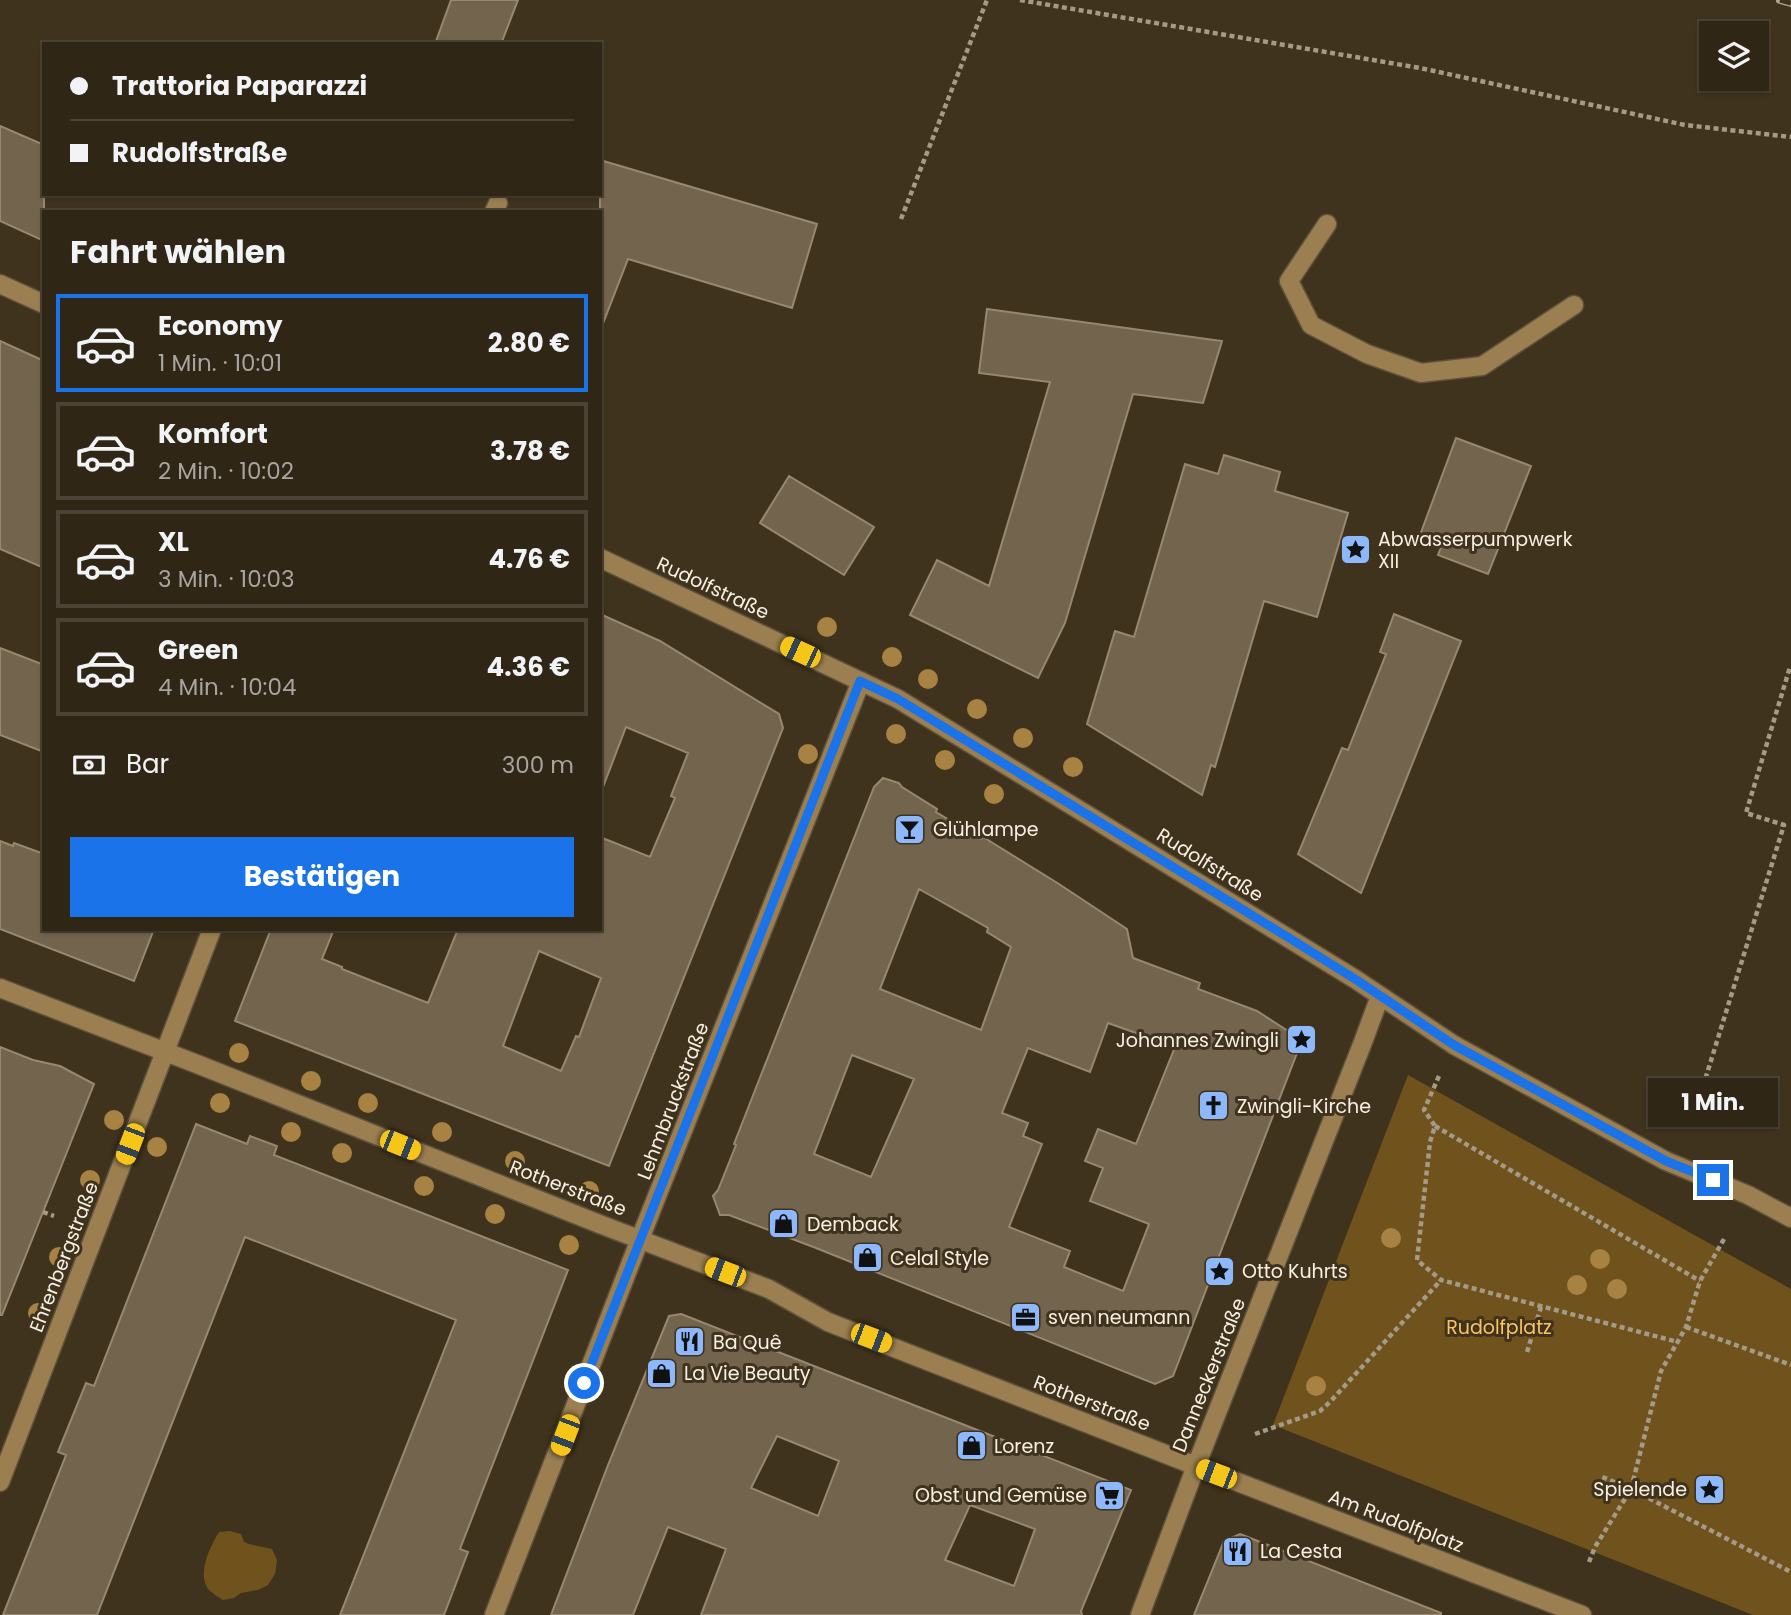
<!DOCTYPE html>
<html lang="de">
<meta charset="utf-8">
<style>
body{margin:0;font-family:Poppins,sans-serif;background:#3c3223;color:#f1f3f6;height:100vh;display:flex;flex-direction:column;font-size:26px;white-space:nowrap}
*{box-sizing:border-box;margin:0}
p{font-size:23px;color:#a8a5a1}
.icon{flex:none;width:38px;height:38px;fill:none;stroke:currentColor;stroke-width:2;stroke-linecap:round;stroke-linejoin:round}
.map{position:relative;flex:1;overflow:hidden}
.panel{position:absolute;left:42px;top:210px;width:560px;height:721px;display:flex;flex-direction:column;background:#302616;border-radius:0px;box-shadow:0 2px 5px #0004,0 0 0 2px #4b4335}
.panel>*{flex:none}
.banner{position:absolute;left:42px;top:42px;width:560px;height:154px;border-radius:0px;box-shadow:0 2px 5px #0004,0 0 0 2px #4b4335;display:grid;align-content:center;height:154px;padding:0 28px;background:#302616}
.buttons{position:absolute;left:1699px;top:21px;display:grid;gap:14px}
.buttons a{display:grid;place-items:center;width:70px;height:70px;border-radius:0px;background:#302616;box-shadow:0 2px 5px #0004,0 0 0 2px #4b4335;font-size:35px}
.end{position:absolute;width:32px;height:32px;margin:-16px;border:9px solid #1a73e8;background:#fff;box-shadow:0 0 0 4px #fff}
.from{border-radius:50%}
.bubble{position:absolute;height:49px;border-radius:0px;background:#302616;box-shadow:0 2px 5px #0004,0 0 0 2px #4b4335;font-size:23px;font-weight:700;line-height:49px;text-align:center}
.car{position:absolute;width:21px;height:42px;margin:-21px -10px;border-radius:9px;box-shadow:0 0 5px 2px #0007;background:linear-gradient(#f5c518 24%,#345 0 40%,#f5c518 0 76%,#345 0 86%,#f5c518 0)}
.banner b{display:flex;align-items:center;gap:24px;height:66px;font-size:26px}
.banner b+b{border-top:2px solid #4b4335}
.banner i{width:18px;height:18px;background:#f1f3f6}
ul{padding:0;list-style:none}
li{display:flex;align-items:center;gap:21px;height:98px;margin:0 14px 10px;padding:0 14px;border:4px solid #4b4335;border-radius:0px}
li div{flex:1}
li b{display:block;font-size:26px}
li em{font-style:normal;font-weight:700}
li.selected{border-color:#1a73e8}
li>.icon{width:63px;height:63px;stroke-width:1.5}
h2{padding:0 28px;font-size:32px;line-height:84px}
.pay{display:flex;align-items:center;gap:18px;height:77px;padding:0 28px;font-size:26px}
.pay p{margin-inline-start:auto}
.button{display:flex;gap:14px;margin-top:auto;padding:14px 28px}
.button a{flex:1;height:80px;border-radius:0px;background:#1a73e8;color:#fff;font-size:28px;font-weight:700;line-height:80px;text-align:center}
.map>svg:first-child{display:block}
</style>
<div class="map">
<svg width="1791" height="1615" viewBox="0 0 1791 1615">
<rect width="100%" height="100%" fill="#40331d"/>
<path fill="#70521c" d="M1408,1075L1791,1289V1615H1753L1273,1425Z
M230,1531L241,1534L244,1542C253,1546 262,1546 272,1549L277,1560L275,1574L268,1585L258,1590L241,1593L234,1598L223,1600C218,1597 212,1593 208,1589C197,1573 210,1547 219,1532Z"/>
<path fill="#73644d" stroke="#97886f" stroke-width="2" fill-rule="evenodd" d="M451,0H518L501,44H435Z
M0,126L44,145V241L0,221Z
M600,160L817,224L792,308L628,259L602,326L600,325Z
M987,309L1222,341L1203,403L1133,394L1065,623L1038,678L910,615L937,560L989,586L1050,382L979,373Z
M0,341L44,361V568L0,549Z
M1456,438L1531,466L1488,574L1438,555L1443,542L1420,535Z
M1224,455L1280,472L1275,491L1348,513L1317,617L1264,601L1215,767L1211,765L1202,795L1087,724L1115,631L1134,637L1185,464L1218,474Z
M789,476L874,527L844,575L760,523Z
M600,614L660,641L779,714L783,728L609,1166L235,1021L271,929H334L322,959L342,967V969L428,1003L458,929H600V837L650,857L675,798L671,796L688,753L626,727L603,787H600ZM539,951L601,978L579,1037L576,1036L561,1071L503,1046Z
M1394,614L1461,641L1361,893L1298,854L1342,748L1348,750L1386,654L1380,652Z
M0,648L44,665V752L0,735Z
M883,778L899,783L902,787L937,809L936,812L981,839L983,837L1059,884L1127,929L1133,958L1200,983L1198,989L1257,1011L1302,1040L1173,1376L1155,1384L816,1248L729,1215H720L713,1196L718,1190L736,1145L734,1144L761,1075L874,787ZM919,889L988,928L987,932L1011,947L981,1030L880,989ZM1108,1023L1175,1047L1136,1144L1098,1129L1085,1161L1103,1168L1090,1201L1149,1224L1123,1291L1064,1267L1070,1251L1009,1227L1042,1144L1023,1136L1028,1123L1002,1113L1028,1048L1090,1072ZM852,1055L914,1079L871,1177L814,1154Z
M0,841L13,846L14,843L44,854V929H154L134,981L0,929Z
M0,1047L33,1060L60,1066L94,1084L2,1315H0Z
M196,1124L247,1144L250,1136L277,1146L274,1155L568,1270L460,1549L468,1552L444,1615H340L456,1320L245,1237L97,1615H3L66,1455L58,1452L86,1383L94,1386Z
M681,1314L1131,1490L1081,1611L1082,1615H701L726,1549L668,1527L633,1615H551L608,1465L669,1316ZM777,1436L839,1461L818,1516L751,1488ZM970,1505L1035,1529L1014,1586L945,1560Z
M1240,1534L1441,1613V1615H1194L1224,1541Z"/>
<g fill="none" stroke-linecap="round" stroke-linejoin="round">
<defs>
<path id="minor" d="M494,212L498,203
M1327,224L1289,281L1311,325L1367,354L1421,373L1482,366L1574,305
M0,284L44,304
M600,558L898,699L1355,979L1454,1045L1666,1161L1748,1195L1791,1218
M0,988L202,1066L602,1225L769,1289L828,1322L1196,1466L1582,1615
M0,1482L212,929
M494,1615L640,1239L861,681
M1140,1615L1196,1466L1363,1042L1380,996"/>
</defs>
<use href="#minor" stroke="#5d513d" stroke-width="21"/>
<path stroke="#a49a88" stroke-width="4.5" stroke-dasharray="5 3.5" stroke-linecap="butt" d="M1020,0L1420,68L1685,125L1791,137
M901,219L987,0
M1439,1076L1424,1110L1435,1126L1430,1142L1417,1260L1441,1280L1678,1342
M1691,1118L1696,1109L1784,825L1746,813L1790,667
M1435,1126L1700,1281
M43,1212L54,1216
M1724,1239L1700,1281L1686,1327L1661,1371L1631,1489L1791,1572
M1686,1327L1791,1365
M1527,1352L1541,1307
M1255,1434L1320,1411L1330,1402L1441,1280
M1589,1562L1595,1547L1631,1489L1600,1476"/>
<use href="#minor" stroke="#9b7f50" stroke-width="18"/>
<defs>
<path id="rail" d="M1780,0L1791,3"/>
</defs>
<use href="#rail" stroke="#aea492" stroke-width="8"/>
<use href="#rail" stroke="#40331d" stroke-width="5" stroke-dasharray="16" stroke-linecap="butt"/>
</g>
<g fill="#a78242">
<circle cx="827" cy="627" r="10"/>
<circle cx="892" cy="657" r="10"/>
<circle cx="928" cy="679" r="10"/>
<circle cx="977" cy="709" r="10"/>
<circle cx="896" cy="734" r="10"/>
<circle cx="1023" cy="738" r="10"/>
<circle cx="808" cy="754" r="10"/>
<circle cx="945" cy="760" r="10"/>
<circle cx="1073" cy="767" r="10"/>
<circle cx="994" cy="794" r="10"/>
<circle cx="239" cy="1053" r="10"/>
<circle cx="311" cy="1081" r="10"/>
<circle cx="220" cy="1103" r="10"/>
<circle cx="368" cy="1103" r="10"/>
<circle cx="114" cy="1120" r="10"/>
<circle cx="291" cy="1132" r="10"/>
<circle cx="442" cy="1132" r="10"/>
<circle cx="157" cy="1147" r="10"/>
<circle cx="342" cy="1153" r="10"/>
<circle cx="515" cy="1161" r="10"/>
<circle cx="90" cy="1180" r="10"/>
<circle cx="424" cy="1186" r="10"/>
<circle cx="589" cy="1191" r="10"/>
<circle cx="495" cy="1214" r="10"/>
<circle cx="1391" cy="1238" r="10"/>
<circle cx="569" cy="1245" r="10"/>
<circle cx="59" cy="1257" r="10"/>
<circle cx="1600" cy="1259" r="10"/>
<circle cx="1577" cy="1285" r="10"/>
<circle cx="1617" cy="1289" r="10"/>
<circle cx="38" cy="1313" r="10"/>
<circle cx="1316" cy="1386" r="10"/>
</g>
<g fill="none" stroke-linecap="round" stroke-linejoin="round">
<path stroke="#1a73e8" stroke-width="9" d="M584,1383L860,681L898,699L1294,941L1355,979L1454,1045L1666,1161L1713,1180"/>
</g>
<defs>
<symbol id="sight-square" viewBox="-11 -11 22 22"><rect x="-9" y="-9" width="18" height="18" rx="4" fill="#8db9fc" stroke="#40331d"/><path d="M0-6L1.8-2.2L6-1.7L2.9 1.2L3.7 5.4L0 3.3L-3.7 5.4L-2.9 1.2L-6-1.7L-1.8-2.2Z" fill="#111"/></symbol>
<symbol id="bar-square" viewBox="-11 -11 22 22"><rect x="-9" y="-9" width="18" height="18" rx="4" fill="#8db9fc" stroke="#40331d"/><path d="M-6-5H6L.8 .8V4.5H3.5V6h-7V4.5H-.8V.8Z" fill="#111"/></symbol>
<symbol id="church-square" viewBox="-11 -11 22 22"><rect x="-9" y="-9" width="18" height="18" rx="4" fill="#8db9fc" stroke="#40331d"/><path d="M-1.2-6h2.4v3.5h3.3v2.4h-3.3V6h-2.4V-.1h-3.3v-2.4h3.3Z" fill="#111"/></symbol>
<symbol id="shop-square" viewBox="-11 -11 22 22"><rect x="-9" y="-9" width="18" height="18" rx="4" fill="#8db9fc" stroke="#40331d"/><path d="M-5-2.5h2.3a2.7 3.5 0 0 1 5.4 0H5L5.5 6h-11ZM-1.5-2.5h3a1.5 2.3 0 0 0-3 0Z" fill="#111"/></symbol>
<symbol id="office-square" viewBox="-11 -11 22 22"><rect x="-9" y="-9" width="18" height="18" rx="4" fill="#8db9fc" stroke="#40331d"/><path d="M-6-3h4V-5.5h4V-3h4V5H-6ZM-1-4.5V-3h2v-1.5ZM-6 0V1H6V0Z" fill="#111"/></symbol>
<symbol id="restaurant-square" viewBox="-11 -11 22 22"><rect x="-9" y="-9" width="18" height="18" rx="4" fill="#8db9fc" stroke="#40331d"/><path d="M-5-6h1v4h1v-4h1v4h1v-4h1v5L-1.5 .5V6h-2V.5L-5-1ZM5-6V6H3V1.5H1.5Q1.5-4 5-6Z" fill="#111"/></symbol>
<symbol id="supermarket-square" viewBox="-11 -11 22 22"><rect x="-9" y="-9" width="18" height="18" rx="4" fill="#8db9fc" stroke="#40331d"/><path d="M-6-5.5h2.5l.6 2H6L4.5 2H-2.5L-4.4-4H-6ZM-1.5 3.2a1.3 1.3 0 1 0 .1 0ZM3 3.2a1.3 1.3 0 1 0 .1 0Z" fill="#111"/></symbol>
</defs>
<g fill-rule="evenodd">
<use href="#sight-square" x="1338" y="532" width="35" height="35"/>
<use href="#bar-square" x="892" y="812" width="35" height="35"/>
<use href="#sight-square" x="1284" y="1022" width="35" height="35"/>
<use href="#church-square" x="1196" y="1088" width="35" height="35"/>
<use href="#shop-square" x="766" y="1206" width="35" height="35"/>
<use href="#shop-square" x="850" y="1240" width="35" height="35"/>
<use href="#sight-square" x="1202" y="1254" width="35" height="35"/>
<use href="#office-square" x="1008" y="1300" width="35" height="35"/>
<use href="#restaurant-square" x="672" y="1324" width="35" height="35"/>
<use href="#shop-square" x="644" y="1356" width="35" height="35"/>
<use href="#shop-square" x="954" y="1428" width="35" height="35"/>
<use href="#sight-square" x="1692" y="1472" width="35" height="35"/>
<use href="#supermarket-square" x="1092" y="1478" width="35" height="35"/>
<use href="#restaurant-square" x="1220" y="1534" width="35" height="35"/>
</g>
<g text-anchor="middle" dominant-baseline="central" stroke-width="6" stroke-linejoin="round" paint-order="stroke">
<g font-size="19" fill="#f8f0e2" stroke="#40331d" text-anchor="start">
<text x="1378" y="539">Abwasserpumpwerk<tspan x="1378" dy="22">XII</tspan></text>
<text x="933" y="829">Glühlampe</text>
<text x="1279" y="1040" text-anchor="end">Johannes Zwingli</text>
<text x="1237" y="1106">Zwingli-Kirche</text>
<text x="807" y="1224">Demback</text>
<text x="890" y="1258">Celal Style</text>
<text x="1242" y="1271">Otto Kuhrts</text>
<text x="1048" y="1317">sven neumann</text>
<text x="713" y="1342">Ba Quê</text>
<text x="684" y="1373">La Vie Beauty</text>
<text x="994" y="1446">Lorenz</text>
<text x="1687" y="1489" text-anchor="end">Spielende</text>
<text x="1087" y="1495" text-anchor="end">Obst und Gemüse</text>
<text x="1260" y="1551">La Cesta</text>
</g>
<g font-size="19" fill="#f8f0e2" stroke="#40331d">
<text transform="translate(713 588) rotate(25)">Rudolfstraße</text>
<text transform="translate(1210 865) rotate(32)">Rudolfstraße</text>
<text transform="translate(673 1101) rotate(-69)">Lehmbruckstraße</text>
<text transform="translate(568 1188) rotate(21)">Rotherstraße</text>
<text transform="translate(64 1257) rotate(-69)">Ehrenbergstraße</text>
<text transform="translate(1209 1375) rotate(-68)">Danneckerstraße</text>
<text transform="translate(1092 1403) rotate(21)">Rotherstraße</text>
<text transform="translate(1396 1521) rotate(21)">Am Rudolfplatz</text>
</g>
<g font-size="19" fill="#fcc360" stroke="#40331d">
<text x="1499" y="1327">Rudolfplatz</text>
</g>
</g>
</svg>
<div class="buttons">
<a><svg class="icon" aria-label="layers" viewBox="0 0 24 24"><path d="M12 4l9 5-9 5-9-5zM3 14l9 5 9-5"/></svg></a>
</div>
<i class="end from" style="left:584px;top:1383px"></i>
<i class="end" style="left:1713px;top:1180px"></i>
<div class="bubble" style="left:1648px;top:1078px;width:130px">1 Min.</div>
<i class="car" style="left:800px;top:652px;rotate:295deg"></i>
<i class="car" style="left:130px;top:1144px;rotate:201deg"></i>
<i class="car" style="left:400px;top:1145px;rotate:112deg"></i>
<i class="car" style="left:725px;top:1272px;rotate:291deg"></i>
<i class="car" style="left:871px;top:1338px;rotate:111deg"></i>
<i class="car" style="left:565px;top:1435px;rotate:201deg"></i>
<i class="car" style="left:1216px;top:1474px;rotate:291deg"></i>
<div class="banner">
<b><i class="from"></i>Trattoria Paparazzi</b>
<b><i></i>Rudolfstraße</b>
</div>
<section class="panel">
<h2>Fahrt wählen</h2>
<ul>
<li class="selected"><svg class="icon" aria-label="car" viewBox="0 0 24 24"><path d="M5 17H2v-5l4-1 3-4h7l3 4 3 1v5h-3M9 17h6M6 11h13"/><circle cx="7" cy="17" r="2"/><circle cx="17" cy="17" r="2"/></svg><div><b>Economy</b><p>1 Min. · 10:01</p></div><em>2.80 €</em></li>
<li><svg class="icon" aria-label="car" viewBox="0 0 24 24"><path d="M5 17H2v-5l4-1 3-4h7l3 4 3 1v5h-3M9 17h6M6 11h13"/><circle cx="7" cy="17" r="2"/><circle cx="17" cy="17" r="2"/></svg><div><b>Komfort</b><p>2 Min. · 10:02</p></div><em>3.78 €</em></li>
<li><svg class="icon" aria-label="car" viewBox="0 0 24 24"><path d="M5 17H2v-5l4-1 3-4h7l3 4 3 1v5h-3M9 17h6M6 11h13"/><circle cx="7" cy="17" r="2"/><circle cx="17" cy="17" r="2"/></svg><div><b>XL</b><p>3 Min. · 10:03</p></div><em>4.76 €</em></li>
<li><svg class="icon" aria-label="car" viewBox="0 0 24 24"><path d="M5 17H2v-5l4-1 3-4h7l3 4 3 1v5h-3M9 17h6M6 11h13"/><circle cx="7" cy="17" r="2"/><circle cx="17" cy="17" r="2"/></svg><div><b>Green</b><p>4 Min. · 10:04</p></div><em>4.36 €</em></li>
</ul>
<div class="pay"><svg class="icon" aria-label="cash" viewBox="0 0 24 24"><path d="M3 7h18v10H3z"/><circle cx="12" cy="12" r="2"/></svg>Bar<p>300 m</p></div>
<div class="button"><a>Bestätigen</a></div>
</section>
</div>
